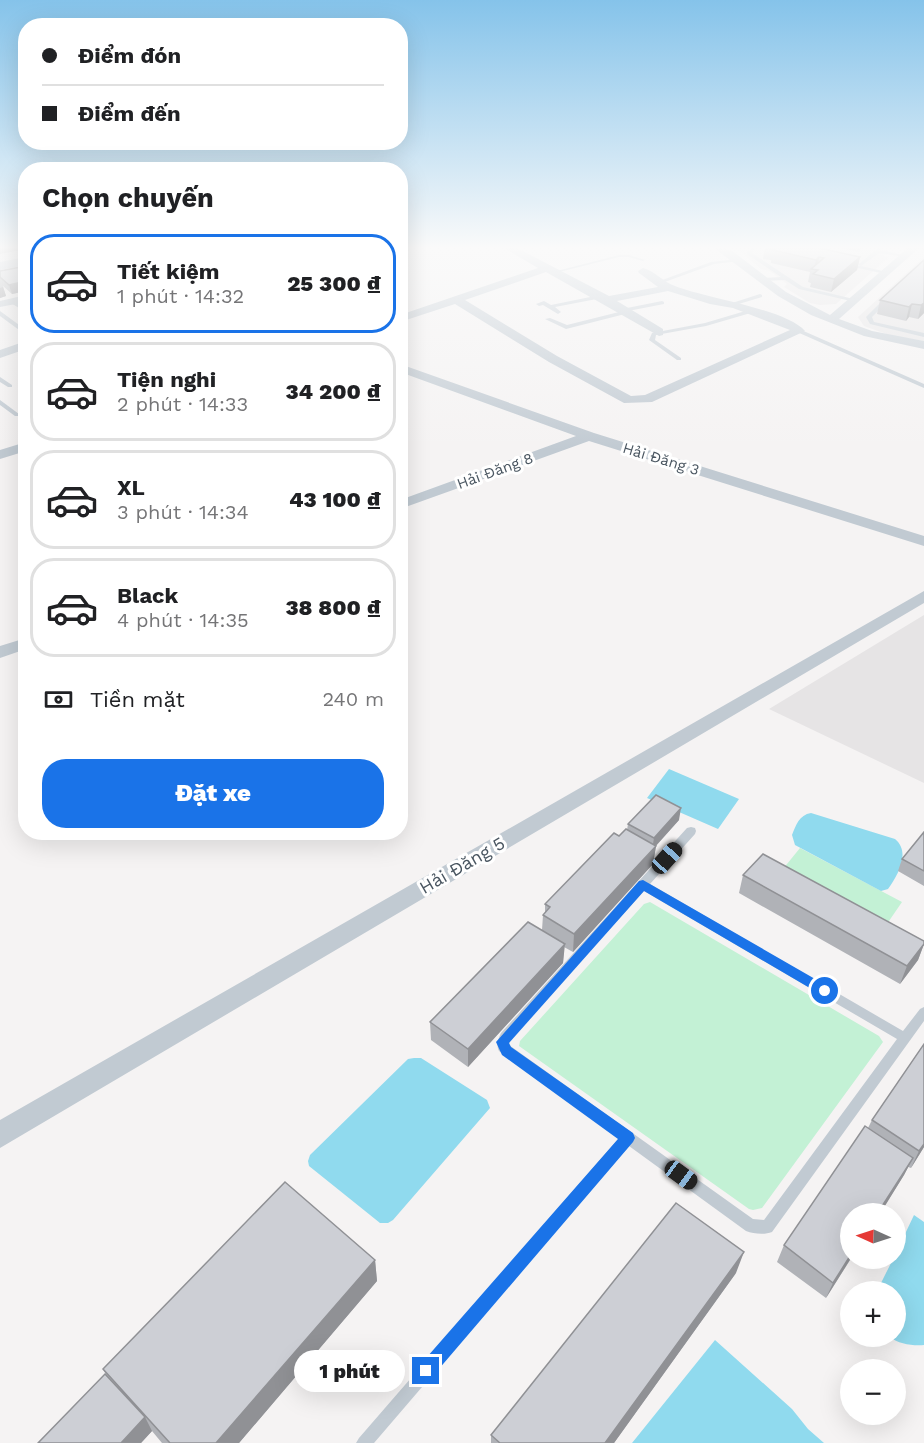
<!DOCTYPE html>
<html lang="vi">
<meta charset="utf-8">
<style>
body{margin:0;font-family:"Work Sans",sans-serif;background:#f2f2f2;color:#202124;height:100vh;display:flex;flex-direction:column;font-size:22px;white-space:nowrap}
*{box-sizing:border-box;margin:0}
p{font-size:20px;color:#757577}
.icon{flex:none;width:33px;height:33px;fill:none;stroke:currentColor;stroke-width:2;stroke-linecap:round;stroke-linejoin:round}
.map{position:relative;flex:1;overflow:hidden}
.side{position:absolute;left:18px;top:162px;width:390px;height:678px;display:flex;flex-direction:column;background:#fff;border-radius:24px;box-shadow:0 6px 24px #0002}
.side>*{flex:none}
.hud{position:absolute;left:18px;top:18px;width:390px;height:132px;border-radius:24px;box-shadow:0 6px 24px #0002;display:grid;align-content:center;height:132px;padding:0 24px;background:#fff}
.needle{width:39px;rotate:273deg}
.controls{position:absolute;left:840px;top:1203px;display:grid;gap:12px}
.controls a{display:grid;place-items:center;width:66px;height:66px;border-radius:50%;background:#fff;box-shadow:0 6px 24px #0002;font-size:30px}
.end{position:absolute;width:27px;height:27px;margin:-14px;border:8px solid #1a73e8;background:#fff;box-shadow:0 0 0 3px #fff}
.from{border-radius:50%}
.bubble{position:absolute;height:42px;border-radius:21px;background:#fff;box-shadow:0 6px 24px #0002;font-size:20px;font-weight:800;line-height:42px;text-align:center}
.car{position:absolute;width:18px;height:36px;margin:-18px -9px;border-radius:8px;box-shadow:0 0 4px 2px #0007;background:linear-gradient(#222 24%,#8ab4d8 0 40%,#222 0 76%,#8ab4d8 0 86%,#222 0)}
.hud b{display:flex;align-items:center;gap:21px;height:57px;font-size:22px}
.hud b+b{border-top:2px solid #e0e0e0}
.hud i{width:15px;height:15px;background:#202124}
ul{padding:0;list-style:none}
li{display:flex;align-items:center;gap:18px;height:99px;margin:0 12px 9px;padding:0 12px;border:3px solid #e0e0e0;border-radius:24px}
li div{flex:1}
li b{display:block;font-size:22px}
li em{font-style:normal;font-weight:800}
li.active{border-color:#1a73e8}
li>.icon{width:54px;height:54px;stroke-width:1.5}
h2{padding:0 24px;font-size:27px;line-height:72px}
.pay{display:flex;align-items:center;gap:15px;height:66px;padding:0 24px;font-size:22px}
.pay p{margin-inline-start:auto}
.primary-button{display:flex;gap:12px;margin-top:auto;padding:12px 24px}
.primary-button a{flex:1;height:69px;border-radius:24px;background:#1a73e8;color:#fff;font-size:24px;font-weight:800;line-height:69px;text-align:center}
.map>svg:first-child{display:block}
</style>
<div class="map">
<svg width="924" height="1443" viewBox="0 0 924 1443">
<rect width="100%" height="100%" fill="#f5f3f3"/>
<path fill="#e6e4e5" d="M733,248H899L889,249L883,255L888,258L836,304L820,305L810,303L784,287L787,284L779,278L770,271L761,269L744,254Z
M924,257V341L892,336L864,326L858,317Z
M924,615V783L769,709Z"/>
<path fill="#c3f1d5" d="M800,848L902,902L878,937L774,880Z
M650,902L879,1036L883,1042L762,1208L753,1210L749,1209L519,1046L520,1041L644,904Z"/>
<path fill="#90daee" d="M669,769L739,799L718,829L647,798Z
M811,813L895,839C911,852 898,875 888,889L881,891L795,845L792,835C796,825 799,815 811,813Z
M414,1058H421L487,1100L490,1108L393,1220L388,1223H380L309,1166L308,1161L310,1155L408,1059Z
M914,1215L924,1222V1345C913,1346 898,1344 890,1337L896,1336V1292L877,1291L893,1259L896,1258V1253Z
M715,1340L792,1409L808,1429L824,1443H632Z"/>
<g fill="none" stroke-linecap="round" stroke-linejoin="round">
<path fill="#c1cad2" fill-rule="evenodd" d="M752,248H757L752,253L803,287L858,300L855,302L799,289L785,280L761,281V279L763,278L781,277L747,254V252Z
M878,248H883L881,250L907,256L905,257L879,253L861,266L887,272V273L885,274L845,265L847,264L861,266L859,265V264Z
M917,248H924V250L917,249Z
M619,255H629L645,260L643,261L629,257H619L555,273L553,272Z
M738,259L740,260V261L714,264L662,283L657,282L711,262Z
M760,294L762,295V297L732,306L729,304Z
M600,295L602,296V298L555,307L561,312L558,314L543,305L539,306L536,304L544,301L551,305Z
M9,300H13L26,308V312L9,302Z
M883,300L888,301L872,317L874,322L924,333V337L870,324L866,317Z
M662,301L664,302V304L628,311L629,313L566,329L545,319L550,318L567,325L623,311L621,310L622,309Z
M752,309L755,311L754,312L706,326L656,335L655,340L681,358V360H677L649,340L652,333L705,323Z
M0,311L26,330V335L0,316Z
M799,329L924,384V388L797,332L796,331Z
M0,377L12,385V387H8L0,382Z
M0,400L19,414V416H15L0,405Z
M691,827L695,828L696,831L695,834L650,884L903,1031L920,1009L924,1007V1021L772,1232C764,1235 754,1234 746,1231L629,1146L374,1443H356L359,1438L619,1138L499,1051C496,1045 498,1039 501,1033L687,828ZM644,891L897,1039L764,1220L753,1219L509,1045L510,1039Z"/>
<path fill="#c1cad2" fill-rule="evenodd" d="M504,248H517L609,296L658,287L639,273L638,271L643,268C655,271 663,282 675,286C705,298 786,309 805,331L652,402L624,403L549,362L455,304L400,322V315L538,268ZM546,272L659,336L663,335V329L617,301L668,291L710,304L733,308L790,330L645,395L631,396L557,356L465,300Z
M714,248L731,250L786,292L830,315L908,248H919L839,319L872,331L924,341V349L864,336L811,315L778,296Z
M26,295V302L0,307V301Z
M26,341V349L0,358V350Z
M400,364L594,433L924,536V546L589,441L400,509V500L576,436L400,372Z
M26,442V451L0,459V450Z
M924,591V603L0,1148V1120Z
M26,638V649L0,658V646Z"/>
<path fill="#c1cbd6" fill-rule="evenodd" d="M26,257V265L0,270V262Z"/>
</g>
<path fill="#b0b2b7" d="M765,248H819L860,257L857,270L831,292L810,287L811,283L808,282L810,272L771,263V260L763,259Z
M840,248H863L858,252Z
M924,260V313L918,319L909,317L906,321L877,314L880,300Z
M26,266V291L12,294L3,286L6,296L0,298V271Z
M679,820L656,846L653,864L573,952L564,947L563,963L468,1067L431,1040L430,1022L542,930L543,915L545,913V904L619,836L627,830L628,824Z
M924,832V886L898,871L902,859Z
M743,875L924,944L918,960L900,984L739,893Z
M924,1044V1147L911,1168L908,1167L904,1175L826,1298L777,1262L784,1245L868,1128L872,1120Z
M375,1260L377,1281L239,1443H162L152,1431L141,1443L103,1369Z
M736,1273L614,1443H491V1435Z"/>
<path fill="#909195" d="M0,248H26V249L0,254Z
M819,257L817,270L814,269L816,260Z
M860,257L857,270L831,292L834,279Z
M26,281V291L12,294L9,285Z
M3,287L6,296L0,298V288Z
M924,303V313L918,319L921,305Z
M912,304L909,317L906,321L909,307Z
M681,808L679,820L652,850L654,838Z
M656,846L653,864L573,952L574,934Z
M565,944L563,963L468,1067V1049Z
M924,944L918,960L900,984L907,966Z
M924,1144V1147L911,1168L919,1151Z
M913,1158L904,1175L880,1214H877Z
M744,1252L736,1273L614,1443H605Z
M850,1256L851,1258L826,1298L833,1283Z
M375,1260L377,1281L239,1443H216Z
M145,1417L152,1431L141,1443H121Z"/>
<path fill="#cdcfd5" stroke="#909195" stroke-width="1.5" d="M776,248H819L860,257L834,279L813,274L818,270L811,269L824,258L819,257L816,260L773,250Z
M924,260V303L921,305L912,304L909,307L880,300Z
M26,266V281L9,285L0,277V271Z
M656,795L681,808L654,838L628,824Z
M626,829L656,846L574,934L543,915L550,907L545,904L614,833L619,836Z
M924,832V871L902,859Z
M763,854L924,941V944L907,966L743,875Z
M528,922L565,944L468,1049L430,1022Z
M924,1044V1144L919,1151L872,1120Z
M865,1126L913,1158L877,1214H850V1256L833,1283L784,1245Z
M285,1182L375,1260L216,1443H170L103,1369Z
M676,1203L744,1252L605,1443H500L491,1435Z
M105,1374L145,1417L121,1443H38Z"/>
<linearGradient id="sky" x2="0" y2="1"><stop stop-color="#85c3ea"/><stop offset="0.55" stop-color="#fafafa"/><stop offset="1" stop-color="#fafafa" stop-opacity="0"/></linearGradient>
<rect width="924" height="450" fill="url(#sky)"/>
<path fill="#1a73e8" d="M643,880L829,987L831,991L829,994H820L644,891L509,1043L511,1047L633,1133L635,1138L633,1142L432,1377L426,1379L420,1377L418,1371L420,1365L618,1139L502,1055L496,1042L639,881Z"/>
<g text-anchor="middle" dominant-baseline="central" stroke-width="6" stroke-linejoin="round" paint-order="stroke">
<g font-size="15" fill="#4a5661" stroke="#fff">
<text transform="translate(661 459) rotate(17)">Hải Đăng 3</text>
<text transform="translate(495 471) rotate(-20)">Hải Đăng 8</text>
</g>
<g font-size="18" fill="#4a5661" stroke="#fff">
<text transform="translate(462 865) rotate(-30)">Hải Đăng 5</text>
</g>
</g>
</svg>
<div class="controls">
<a><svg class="needle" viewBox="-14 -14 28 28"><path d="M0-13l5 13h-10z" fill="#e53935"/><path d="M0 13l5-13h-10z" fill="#757577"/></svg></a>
<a>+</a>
<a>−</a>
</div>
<i class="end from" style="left:825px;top:991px"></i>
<i class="end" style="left:426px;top:1371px"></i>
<div class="bubble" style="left:294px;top:1350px;width:111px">1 phút</div>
<i class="car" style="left:667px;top:858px;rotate:42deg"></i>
<i class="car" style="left:681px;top:1175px;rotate:126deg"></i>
<div class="hud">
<b><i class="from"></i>Điểm đón</b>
<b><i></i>Điểm đến</b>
</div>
<section class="side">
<h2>Chọn chuyến</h2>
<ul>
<li class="active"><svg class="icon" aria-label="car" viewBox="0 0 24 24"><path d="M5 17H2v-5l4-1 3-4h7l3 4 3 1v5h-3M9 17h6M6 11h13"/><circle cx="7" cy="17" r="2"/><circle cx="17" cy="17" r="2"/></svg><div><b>Tiết kiệm</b><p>1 phút · 14:32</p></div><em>25 300 ₫</em></li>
<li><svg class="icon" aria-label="car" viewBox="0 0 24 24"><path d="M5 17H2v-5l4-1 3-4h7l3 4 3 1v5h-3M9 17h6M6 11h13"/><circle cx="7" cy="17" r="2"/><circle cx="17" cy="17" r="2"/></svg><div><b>Tiện nghi</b><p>2 phút · 14:33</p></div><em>34 200 ₫</em></li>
<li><svg class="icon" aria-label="car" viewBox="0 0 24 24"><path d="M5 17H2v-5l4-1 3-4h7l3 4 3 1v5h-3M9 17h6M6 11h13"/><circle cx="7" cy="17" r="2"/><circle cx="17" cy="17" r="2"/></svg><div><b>XL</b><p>3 phút · 14:34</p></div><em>43 100 ₫</em></li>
<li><svg class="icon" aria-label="car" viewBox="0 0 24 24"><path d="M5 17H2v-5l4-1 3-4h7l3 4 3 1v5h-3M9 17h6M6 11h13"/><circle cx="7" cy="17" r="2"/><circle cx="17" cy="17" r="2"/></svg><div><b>Black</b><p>4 phút · 14:35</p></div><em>38 800 ₫</em></li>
</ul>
<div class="pay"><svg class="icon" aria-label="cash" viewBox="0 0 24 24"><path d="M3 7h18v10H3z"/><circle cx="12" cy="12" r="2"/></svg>Tiền mặt<p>240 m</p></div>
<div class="primary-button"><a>Đặt xe</a></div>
</section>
</div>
